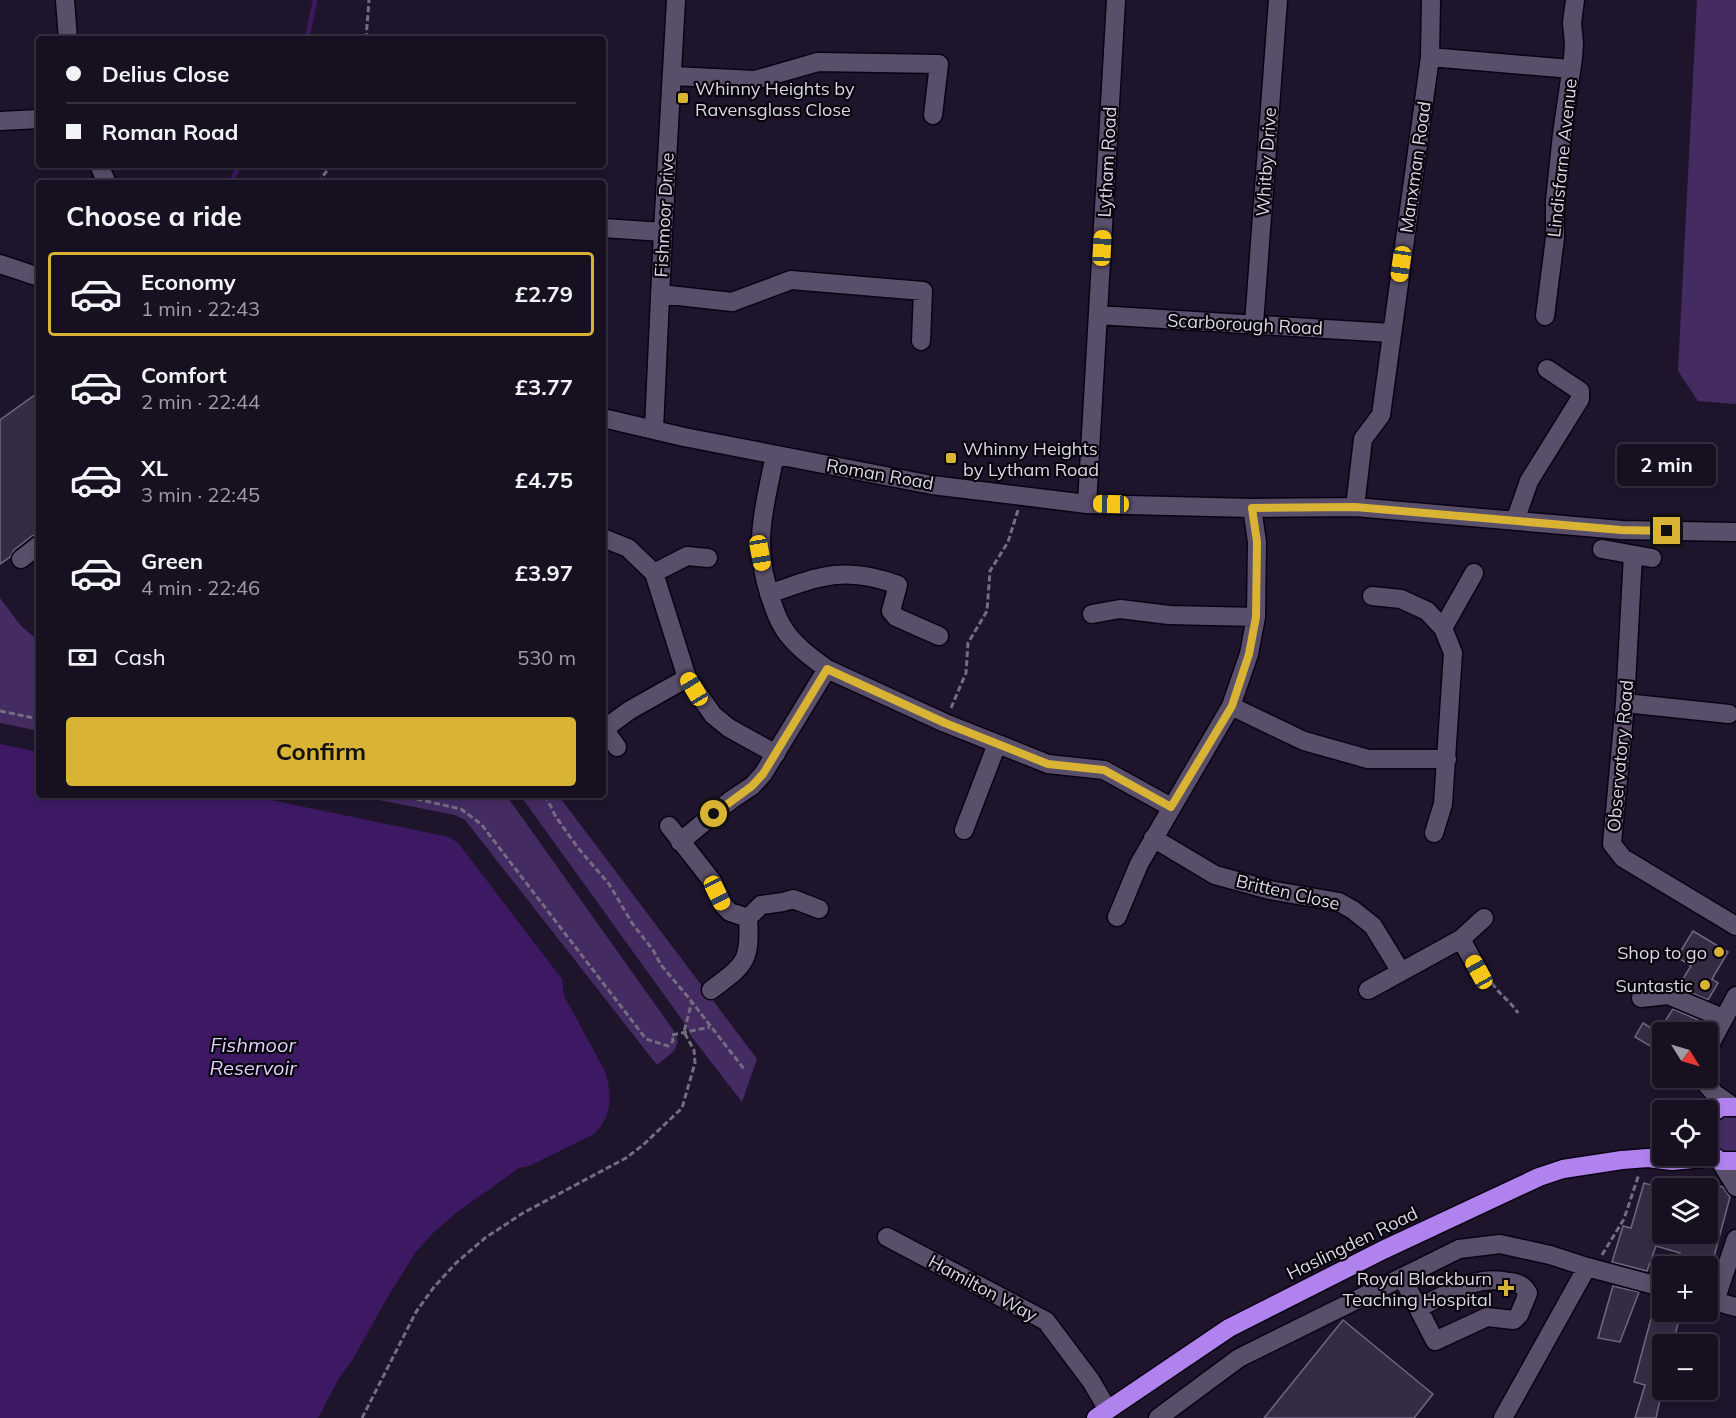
<!DOCTYPE html>
<meta charset="utf-8">
<style>
body{margin:0;font-family:Mulish,sans-serif;background:#1f192a;color:#f1f3f6;height:100vh;display:flex;flex-direction:column;font-size:22px;white-space:nowrap}
*{box-sizing:border-box;margin:0}
p{font-size:20px;color:#9e9da5}
.icon{flex:none;width:33px;height:33px;fill:none;stroke:currentColor;stroke-width:2;stroke-linecap:round;stroke-linejoin:round}
.map{position:relative;flex:1;overflow:hidden}
.side{position:absolute;left:36px;top:180px;width:570px;height:618px;display:flex;flex-direction:column;background:#161021;border-radius:6px;box-shadow:0 3px 9px #0003,0 0 0 2px #35303f}
.side>*{flex:none}
.hud{position:absolute;left:36px;top:36px;width:570px;height:132px;border-radius:6px;box-shadow:0 3px 9px #0003,0 0 0 2px #35303f;display:grid;align-content:center;height:132px;padding:0 30px;background:#161021}
.needle{width:39px;rotate:127deg}
.tools{position:absolute;left:1652px;top:1022px;display:grid;gap:12px}
.tools a{display:grid;place-items:center;width:66px;height:66px;border-radius:6px;background:#161021;box-shadow:0 3px 9px #0003,0 0 0 2px #35303f;font-size:30px}
.end{position:absolute;width:27px;height:27px;margin:-14px;border:8px solid #d9b334;background:#111;box-shadow:0 0 0 3px #111}
.from{border-radius:50%}
.bubble{position:absolute;height:42px;border-radius:6px;background:#161021;box-shadow:0 3px 9px #0003,0 0 0 2px #35303f;font-size:20px;font-weight:700;line-height:42px;text-align:center}
.car{position:absolute;width:18px;height:36px;margin:-18px -9px;border-radius:8px;box-shadow:0 0 4px 2px #0007;background:linear-gradient(#f5c518 24%,#345 0 40%,#f5c518 0 76%,#345 0 86%,#f5c518 0)}
.hud b{display:flex;align-items:center;gap:21px;height:57px;font-size:22px}
.hud b+b{border-top:2px solid #35303f}
.hud i{width:15px;height:15px;background:#f1f3f6}
ul{padding:0;list-style:none}
li{display:flex;align-items:center;gap:18px;height:84px;margin:0 12px 9px;padding:0 18px;border:3px solid transparent;border-radius:6px}
li div{flex:1}
li b{display:block;font-size:22px}
li em{font-style:normal;font-weight:700}
li.on{border-color:#d9b334}
li>.icon{width:54px;height:54px;stroke-width:1.5}
h2{padding:0 30px;font-size:27px;line-height:72px}
.pay{display:flex;align-items:center;gap:15px;height:66px;padding:0 30px;font-size:22px}
.pay p{margin-inline-start:auto}
.primary-button{display:flex;gap:12px;margin-top:auto;padding:12px 30px}
.primary-button a{flex:1;height:69px;border-radius:6px;background:#d9b334;color:#111;font-size:24px;font-weight:700;line-height:69px;text-align:center}
.map>svg:first-child{display:block}
</style>
<div class="map">
<svg width="1736" height="1418" viewBox="0 0 1736 1418">
<rect width="100%" height="100%" fill="#1e152c"/>
<path fill="#442c63" d="M1697,0H1736V404L1698,401L1678,371Z
M0,598L21,626L39,641V731L0,723Z
M354,795H506L674,1031L678,1042L674,1051L657,1065L465,820L455,815Z
M520,795H558L757,1059L742,1102L691,1036L683,1021Z
M1723,1116H1736V1154C1733,1154 1729,1155 1726,1155C1713,1153 1704,1136 1712,1125C1715,1121 1720,1118 1723,1116Z"/>
<path fill="#3d1963" d="M0,744L39,752V795H247L449,837L458,843L562,979L564,996L605,1071C612,1094 613,1116 594,1134L529,1166L519,1168L456,1213L432,1234L415,1253L387,1298L353,1359L339,1378L318,1418H0Z"/>
<g fill="none" stroke-linecap="round" stroke-linejoin="round">
<path stroke="#3d1963" stroke-width="4.5" d="M307,39L315,0
M231,183L239,165"/>
</g>
<path fill="#352c44" stroke="#706682" stroke-width="1.5" d="M39,392V534L32,536L14,550L10,557L0,564V420Z
M1693,931L1728,952L1712,979L1718,983L1708,1000L1678,987L1691,966L1677,957Z
M1673,1009L1701,1021L1694,1032H1658Z
M1643,1023L1662,1035V1053L1635,1037Z
M1644,1183L1662,1188V1233H1707V1183L1723,1187L1730,1197L1711,1268H1707V1261L1693,1257L1690,1266H1676L1680,1253L1656,1246L1647,1271L1612,1262L1623,1226L1631,1228Z
M1613,1286L1639,1292L1620,1342L1598,1338Z
M1653,1311H1681L1673,1344H1662V1391L1656,1418H1635L1645,1385L1634,1382Z
M1343,1320L1433,1394L1414,1418H1264Z"/>
<g fill="none" stroke-linecap="round" stroke-linejoin="round">
<defs>
<path id="minor" d="M65,0L68,39
M1430,57L1571,69
M673,76L755,80L818,62L939,64L933,115
M0,121L39,119
M99,165L106,181
M603,228L663,232
M0,264L39,277
M660,294L732,302L791,280L923,291L921,341
M1098,315L1391,333
M1545,316L1555,238V201L1562,134L1573,58L1574,43L1572,23L1575,0
M1254,324L1278,0
M603,418L684,437L932,485L1087,504L1252,508L1355,507L1621,530L1736,532
M654,429L663,232L676,0
M775,455C764,508 752,546 771,599C774,609 778,620 784,629C794,645 812,658 827,669L945,723L1048,764L1104,770L1171,807
M1087,504L1116,0
M1355,507L1363,439L1381,415L1430,57L1431,0
M1515,521L1529,481L1580,399V391L1547,369
M603,538L628,548L654,573L687,678L713,715L729,728L776,754
M1602,549L1652,558
M1633,555L1625,703L1612,844L1623,858L1736,926
M21,559L39,545
M654,573L687,556L708,558
M769,594C819,576 846,565 898,585L891,611L896,617L939,636
M1372,596L1401,599L1427,611L1443,628L1453,653L1443,804L1434,833
M1092,614L1120,609L1169,615L1256,617
M1443,628L1474,573
M1625,703L1729,714
M1231,706L1304,741L1368,759H1447
M617,747L604,729L630,710L687,678
M669,826L712,881L723,905L730,912L748,918
M964,830L997,744
M1153,838L1215,875L1270,890L1339,902L1353,910L1373,926L1401,972
M680,842L731,800L752,786L763,774L827,669
M1117,917L1139,864L1231,706L1249,654L1256,617L1257,542L1252,508
M1461,939L1479,972
M711,990C744,965 751,963 748,918L761,905L783,902L793,899L819,909
M1368,990L1461,939L1484,918
M1641,998L1668,995L1723,1018
M1707,1050L1736,996
M1701,1078L1715,1094L1734,1107
M1720,1161L1736,1187
M887,1237L1046,1321L1091,1381L1108,1410
M1587,1267L1662,1287
M1402,1277L1435,1341L1487,1317L1514,1320L1519,1315L1528,1293C1524,1285 1518,1283 1509,1282C1475,1274 1448,1294 1418,1308
M1707,1299L1736,1307
M1715,1301L1736,1239
M1158,1418L1239,1358L1459,1249L1500,1244L1550,1255L1587,1267L1503,1418"/>
<path id="highway" d="M1707,1117L1721,1107H1736
M1707,1151L1720,1161H1736
M1096,1418L1229,1328L1383,1250L1539,1177L1563,1169L1622,1160L1648,1158L1672,1161L1713,1157"/>
</defs>
<use href="#minor" stroke="#090213" stroke-width="21"/>
<use href="#highway" stroke="#090213" stroke-width="21"/>
<path stroke="#746d80" stroke-width="3" stroke-dasharray="6 3" stroke-linecap="butt" d="M366,39L369,0
M318,183L331,165
M951,708L966,673L968,643L987,611L990,571L1008,542L1018,510
M0,711L39,719
M399,795L461,809L481,824L646,1039L668,1046L673,1041L672,1035L710,1027
M545,795L556,817L578,848L609,884L632,923L653,950L661,965L688,997L744,1069
M1492,983C1499,994 1510,1001 1518,1013
M1602,1255L1624,1219L1639,1174
M362,1418L416,1312L434,1287L456,1263L485,1238L523,1213L626,1158L643,1145L682,1108L695,1063L694,1050L684,1032L692,1001"/>
<use href="#minor" stroke="#594f6a" stroke-width="18"/>
<use href="#highway" stroke="#af82ed" stroke-width="18"/>
</g>
<g fill="none" stroke-linecap="round" stroke-linejoin="round">
<path stroke="#d9b334" stroke-width="8" d="M714,814L752,786L763,774L827,669L945,723L1048,764L1104,770L1171,807L1232,706L1249,654L1256,617L1257,542L1252,508L1355,507L1621,530L1667,531"/>
</g>
<g fill="#d9b334" stroke="#07040c" stroke-width="2">
<rect x="677" y="92" width="12" height="12" rx="3"/>
<rect x="945" y="452" width="12" height="12" rx="3"/>
<circle cx="1719" cy="952" r="6"/>
<circle cx="1705" cy="985" r="6"/>
<path d="M1503 1279h6v6h6v6h-6v6h-6v-6h-6v-6h6z"/>
</g>
<g text-anchor="middle" dominant-baseline="central" stroke-width="4.5" stroke-linejoin="round" paint-order="stroke">
<g font-size="18" fill="#dad5e4" stroke="#07040c" text-anchor="end">
<text x="695" y="88" text-anchor="start">Whinny Heights by<tspan x="695" dy="21">Ravensglass Close</tspan></text>
<text x="963" y="448" text-anchor="start">Whinny Heights<tspan x="963" dy="21">by Lytham Road</tspan></text>
<text x="1707" y="952">Shop to go</text>
<text x="1693" y="985">Suntastic</text>
<text x="1492" y="1278">Royal Blackburn<tspan x="1492" dy="21">Teaching Hospital</tspan></text>
</g>
<g font-size="18" fill="#dad5e4" stroke="#07040c">
<text transform="translate(1562 158) rotate(-84)">Lindisfarne Avenue</text>
<text transform="translate(1107 162) rotate(-87)">Lytham Road</text>
<text transform="translate(1266 162) rotate(-86)">Whitby Drive</text>
<text transform="translate(1415 167) rotate(-82)">Manxman Road</text>
<text transform="translate(664 215) rotate(-87)">Fishmoor Drive</text>
<text transform="translate(1245 324) rotate(3)">Scarborough Road</text>
<text transform="translate(880 474) rotate(10)">Roman Road</text>
<text transform="translate(1620 756) rotate(-85)">Observatory Road</text>
<text transform="translate(1288 892) rotate(13)">Britten Close</text>
<text transform="translate(1352 1243) rotate(-26)">Haslingden Road</text>
<text transform="translate(983 1288) rotate(28)">Hamilton Way</text>
</g>
<g font-size="20" font-style="italic" fill="#dfd0fb" stroke="#07040c">
<text x="253" y="1044">Fishmoor<tspan x="253" dy="23">Reservoir</tspan></text>
</g>
</g>
</svg>
<div class="tools">
<a><svg class="needle" viewBox="-14 -14 28 28"><path d="M0-13l5 13h-10z" fill="#e53935"/><path d="M0 13l5-13h-10z" fill="#9e9da5"/></svg></a>
<a><svg class="icon" aria-label="locate" viewBox="0 0 24 24"><circle cx="12" cy="12" r="6"/><path d="M12 2v4M12 18v4M2 12h4M18 12h4"/></svg></a>
<a><svg class="icon" aria-label="layers" viewBox="0 0 24 24"><path d="M12 4l9 5-9 5-9-5zM3 14l9 5 9-5"/></svg></a>
<a>+</a>
<a>−</a>
</div>
<i class="end from" style="left:714px;top:814px"></i>
<i class="end" style="left:1667px;top:531px"></i>
<div class="bubble" style="left:1617px;top:444px;width:99px">2 min</div>
<i class="car" style="left:1102px;top:248px;rotate:3deg"></i>
<i class="car" style="left:1401px;top:264px;rotate:188deg"></i>
<i class="car" style="left:1111px;top:504px;rotate:271deg"></i>
<i class="car" style="left:760px;top:553px;rotate:170deg"></i>
<i class="car" style="left:694px;top:689px;rotate:329deg"></i>
<i class="car" style="left:717px;top:893px;rotate:154deg"></i>
<i class="car" style="left:1479px;top:972px;rotate:331deg"></i>
<div class="hud">
<b><i class="from"></i>Delius Close</b>
<b><i></i>Roman Road</b>
</div>
<section class="side">
<h2>Choose a ride</h2>
<ul>
<li class="on"><svg class="icon" aria-label="car" viewBox="0 0 24 24"><path d="M5 17H2v-5l4-1 3-4h7l3 4 3 1v5h-3M9 17h6M6 11h13"/><circle cx="7" cy="17" r="2"/><circle cx="17" cy="17" r="2"/></svg><div><b>Economy</b><p>1 min · 22:43</p></div><em>£2.79</em></li>
<li><svg class="icon" aria-label="car" viewBox="0 0 24 24"><path d="M5 17H2v-5l4-1 3-4h7l3 4 3 1v5h-3M9 17h6M6 11h13"/><circle cx="7" cy="17" r="2"/><circle cx="17" cy="17" r="2"/></svg><div><b>Comfort</b><p>2 min · 22:44</p></div><em>£3.77</em></li>
<li><svg class="icon" aria-label="car" viewBox="0 0 24 24"><path d="M5 17H2v-5l4-1 3-4h7l3 4 3 1v5h-3M9 17h6M6 11h13"/><circle cx="7" cy="17" r="2"/><circle cx="17" cy="17" r="2"/></svg><div><b>XL</b><p>3 min · 22:45</p></div><em>£4.75</em></li>
<li><svg class="icon" aria-label="car" viewBox="0 0 24 24"><path d="M5 17H2v-5l4-1 3-4h7l3 4 3 1v5h-3M9 17h6M6 11h13"/><circle cx="7" cy="17" r="2"/><circle cx="17" cy="17" r="2"/></svg><div><b>Green</b><p>4 min · 22:46</p></div><em>£3.97</em></li>
</ul>
<div class="pay"><svg class="icon" aria-label="cash" viewBox="0 0 24 24"><path d="M3 7h18v10H3z"/><circle cx="12" cy="12" r="2"/></svg>Cash<p>530 m</p></div>
<div class="primary-button"><a>Confirm</a></div>
</section>
</div>
